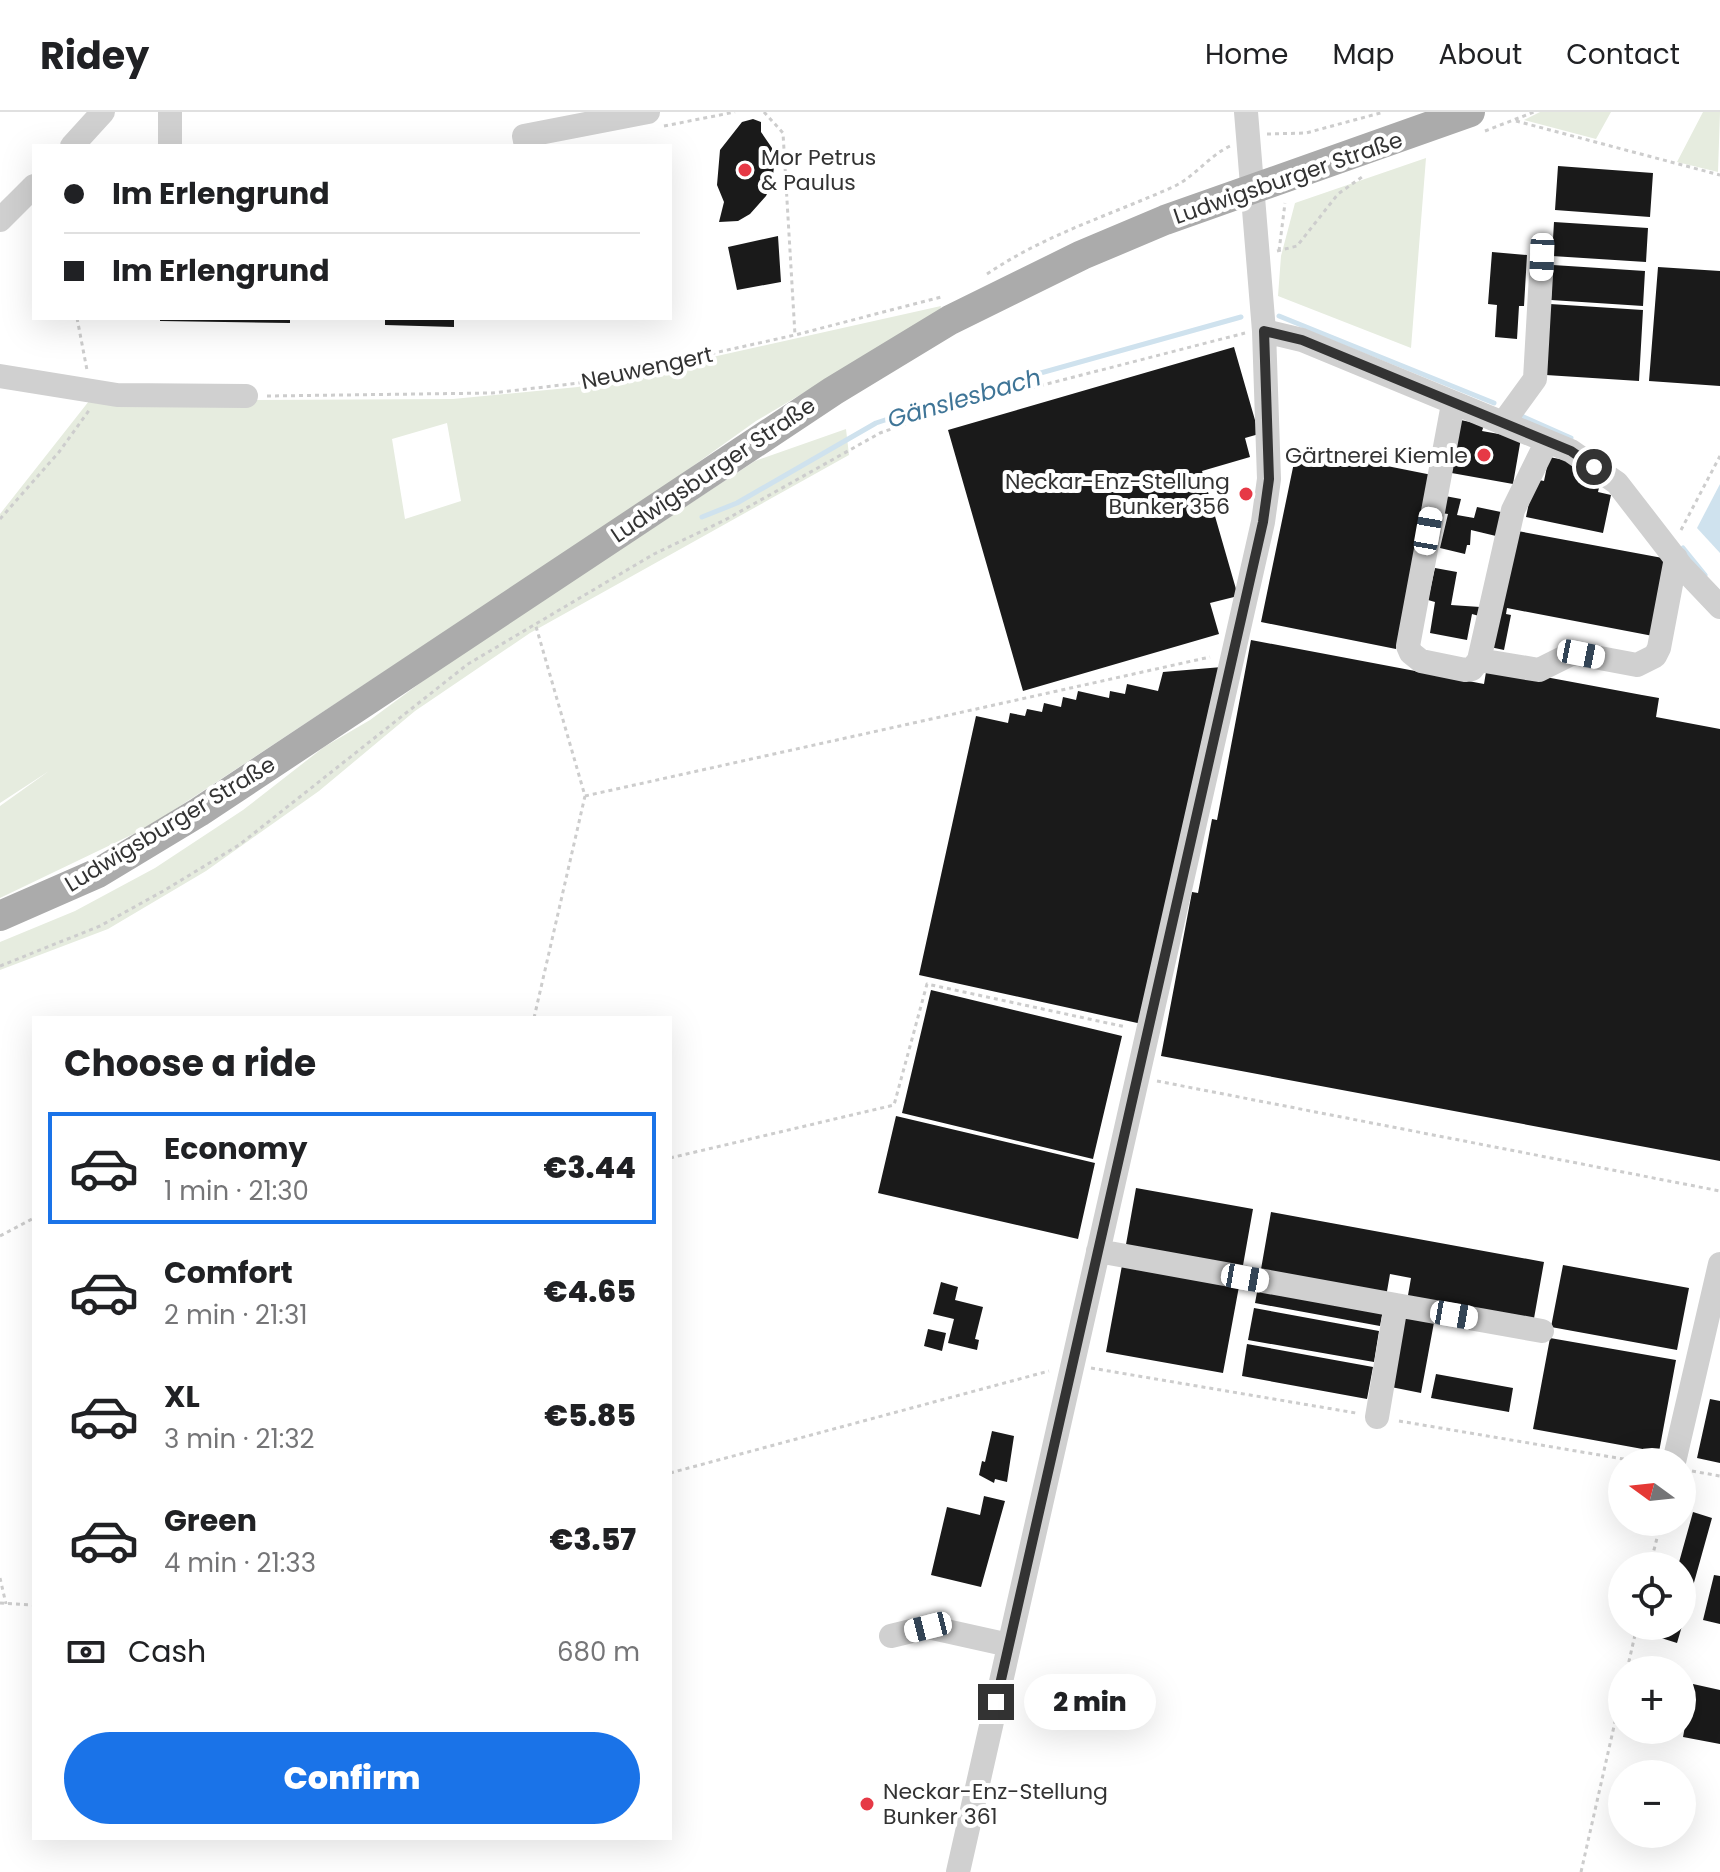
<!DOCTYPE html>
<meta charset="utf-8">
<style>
body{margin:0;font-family:Poppins,sans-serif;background:#f6f6f6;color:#202124;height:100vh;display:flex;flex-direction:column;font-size:30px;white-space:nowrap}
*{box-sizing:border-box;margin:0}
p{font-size:26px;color:#757577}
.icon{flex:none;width:44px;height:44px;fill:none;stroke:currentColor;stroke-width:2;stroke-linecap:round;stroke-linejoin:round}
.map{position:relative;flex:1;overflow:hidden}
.drawer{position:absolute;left:32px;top:904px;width:640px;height:824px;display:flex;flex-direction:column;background:#fff;border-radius:0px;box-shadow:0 8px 32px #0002}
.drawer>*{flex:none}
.hud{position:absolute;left:32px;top:32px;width:640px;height:176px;border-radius:0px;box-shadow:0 8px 32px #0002;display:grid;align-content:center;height:176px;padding:0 32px;background:#fff}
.needle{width:52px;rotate:285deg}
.tools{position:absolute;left:1608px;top:1336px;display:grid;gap:16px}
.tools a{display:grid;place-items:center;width:88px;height:88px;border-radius:50%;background:#fff;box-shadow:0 8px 32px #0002;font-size:40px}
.end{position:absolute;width:36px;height:36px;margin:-18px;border:10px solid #333;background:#fff;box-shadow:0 0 0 4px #fff}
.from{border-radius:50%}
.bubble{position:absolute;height:56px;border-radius:28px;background:#fff;box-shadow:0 8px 32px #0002;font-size:26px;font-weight:800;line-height:56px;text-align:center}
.car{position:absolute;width:24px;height:48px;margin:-24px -12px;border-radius:10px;box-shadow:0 0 6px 2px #0007;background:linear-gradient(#fff 24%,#345 0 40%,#fff 0 76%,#345 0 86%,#fff 0)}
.hud b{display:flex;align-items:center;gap:28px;height:76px;font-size:30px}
.hud b+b{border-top:2px solid #e0e0e0}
.hud i{width:20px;height:20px;background:#202124}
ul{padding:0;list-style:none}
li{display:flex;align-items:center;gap:24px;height:112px;margin:0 16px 12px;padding:0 16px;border:4px solid transparent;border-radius:0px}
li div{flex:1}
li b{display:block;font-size:30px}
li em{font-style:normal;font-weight:800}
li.current{border-color:#1a73e8}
li>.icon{width:72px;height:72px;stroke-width:1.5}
h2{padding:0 32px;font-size:36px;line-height:96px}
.pay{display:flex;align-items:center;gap:20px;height:88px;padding:0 32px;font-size:30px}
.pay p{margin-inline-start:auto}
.primary-button{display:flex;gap:16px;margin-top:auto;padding:16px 32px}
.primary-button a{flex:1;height:92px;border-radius:48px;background:#1a73e8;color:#fff;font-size:32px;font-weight:800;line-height:92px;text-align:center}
header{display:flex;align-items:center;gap:48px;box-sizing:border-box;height:112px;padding:0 40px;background:#fff;border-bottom:2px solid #e0e0e0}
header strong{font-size:38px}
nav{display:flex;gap:44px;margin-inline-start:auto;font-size:28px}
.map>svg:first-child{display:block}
</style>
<header>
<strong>Ridey</strong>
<nav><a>Home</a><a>Map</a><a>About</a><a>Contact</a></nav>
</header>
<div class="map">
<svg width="1720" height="1760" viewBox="0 0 1720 1760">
<rect width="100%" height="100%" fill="#fff"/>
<path fill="#e6ecdf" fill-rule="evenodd" d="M1540,0H1611L1596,27L1524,8Z
M1703,0H1720L1718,60L1677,50Z
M1426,46L1411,236L1278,184L1281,144L1295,91Z
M941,194L940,200L756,309L651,384L148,715L0,786V694L49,659L0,691V402L89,289L453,287L578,275ZM447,311L461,389L405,407L392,327Z
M846,317L849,343L530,521L415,599L319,679L206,759L108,817L0,858V830L75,799L155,756L243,698L324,635L370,608L450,549L755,349Z"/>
<path fill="#cfe2ee" d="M1720,372V441L1697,416Z"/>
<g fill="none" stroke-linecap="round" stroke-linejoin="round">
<path stroke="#cfe2ee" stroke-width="5" d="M1279,204L1494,291
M1519,303L1571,326
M702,405L737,391L876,311L948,287L1241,205
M1683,436L1705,463"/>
</g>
<path fill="#1a1a1a" d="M753,7L761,10V20L772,36L774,55L772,71L766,84L750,102L738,109L719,110L724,90L717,73L720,38L742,10Z
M1558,54L1653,61L1650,105L1555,98Z
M1554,110L1648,116L1646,150L1552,144Z
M778,124L781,170L737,178L728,135Z
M1492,140L1527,143L1524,194H1519L1517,227L1495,225L1497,193L1488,192Z
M1553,153L1645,159L1643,194L1551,188Z
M1658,155L1720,159V274L1649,269Z
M1550,192L1643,198L1639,269L1546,263Z
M160,206H290V211L160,209Z
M385,206H454V215L385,213Z
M1234,235L1259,322L1245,326L1250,345L1202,359L1238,484L1210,491L1219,522L1023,579L948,318Z
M1456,307L1484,313L1482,319L1521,326L1513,372L1446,360Z
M1297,336L1432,363L1396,537L1261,510Z
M1549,345L1575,350L1574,356L1588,359L1587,365L1601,367L1598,380L1611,383L1603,421L1526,405L1534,367L1544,369Z
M1445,384L1461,387L1457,403L1474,406L1477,395L1501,400L1496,424L1471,418L1470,433H1467L1465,442L1440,436L1448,402L1441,401Z
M1512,418L1668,447L1653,524L1507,496L1506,502L1511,503L1504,538L1490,535Z
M1435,456L1457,460L1451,493L1480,495L1479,504L1472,502L1467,528L1430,521L1435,490L1428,488Z
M1251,528L1484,572L1487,554L1642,583L1659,586L1656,605L1720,617V1049L1161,944L1192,780L1198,781L1212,707L1217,708Z
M1222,555L1142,912L919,863L976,604L1008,611L1010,601L1025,604L1027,597L1042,600L1044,591L1061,595L1063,585L1076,588L1078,579L1109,586L1110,579L1125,582L1127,572L1158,579L1163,560Z
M931,878L1122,924L1093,1047L902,1001Z
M896,1004L1095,1051L1078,1127L878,1081Z
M1136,1076L1253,1097L1242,1159L1125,1138Z
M1271,1100L1544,1150L1533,1212L1407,1189L1411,1166L1390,1162L1386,1185L1260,1163Z
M1123,1148L1240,1169L1223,1261L1106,1240Z
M1563,1153L1689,1176L1677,1238L1551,1215Z
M941,1170L958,1175L955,1188L983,1195L975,1227L979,1228L977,1238L948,1231L954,1207L933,1202Z
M1258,1175L1383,1198L1380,1214L1255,1191Z
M1254,1196L1379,1219L1374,1250L1248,1228Z
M1405,1199L1435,1205L1421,1281L1391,1275Z
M928,1217L946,1221L942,1239L924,1234Z
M1550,1226L1676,1248L1659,1340L1533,1317Z
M1247,1232L1373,1255L1367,1287L1242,1264Z
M1436,1262L1513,1276L1509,1300L1431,1286Z
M1710,1287L1720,1289V1351L1697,1346Z
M992,1319L1014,1324L1007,1370L995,1367L994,1371L979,1363L982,1349L985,1350Z
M984,1384L1005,1389L981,1475L931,1463L947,1395L980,1403Z
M1693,1400L1712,1406L1683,1510L1682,1454H1678Z
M1714,1463L1720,1464V1512L1703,1508Z
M1661,1514H1682L1677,1531L1658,1525Z
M1693,1572L1720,1578V1632L1683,1625Z"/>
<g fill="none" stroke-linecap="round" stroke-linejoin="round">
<path stroke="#cdcdcd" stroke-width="3" stroke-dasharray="4 4" stroke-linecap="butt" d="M764,0L783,21L795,223
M1516,9L1720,63
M664,14L735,0
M1485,19L1534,0
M1267,22L1306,21L1384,0
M1277,139L1297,134L1338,82L1362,65
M1279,139L1285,91
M987,162C1046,122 1111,103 1175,74C1195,64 1209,44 1230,34
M77,206L87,258
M267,284L492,281L579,271L795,223L941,185
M0,407L59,340L90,297
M1681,418L1720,344
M585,684L1210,545
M0,854L100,814L165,778L239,733L468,552L654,442L725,408L880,321L942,299L1245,221
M534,906L585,684L535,511
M1157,969L1720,1079
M670,1046L894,993L927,872L1126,915
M0,1124L34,1106
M1091,1256L1356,1301
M1399,1309L1641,1350
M1692,1359L1720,1364
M670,1361L1049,1259
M1650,1454L1661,1410
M0,1466L6,1492
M0,1491L34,1493
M1627,1558L1637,1514
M1581,1760L1622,1579"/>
<path stroke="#d0d0d0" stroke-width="24" d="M170,0V34
M72,34L103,0
M526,34L524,24L648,0
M0,108L34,74
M1264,219L1302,228L1571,339L1617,371L1682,455L1720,495
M0,264L117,283L246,284
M1453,292L1408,534L1411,541L1421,549L1465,558L1472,557L1479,548L1513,398L1547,329
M1503,311L1535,267L1542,145
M1479,548L1539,558L1573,541L1637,553L1655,544L1659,536L1676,446
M1098,1139L1396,1193L1377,1305
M1396,1193L1542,1219
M1674,1350L1720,1152
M891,1524L928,1515L1009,1533
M958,1760L1263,410L1269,367L1264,219L1246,0"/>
<path stroke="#ababab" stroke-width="30" d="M0,804L98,761L199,700L833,279L950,208L1082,143L1165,108L1470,0"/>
</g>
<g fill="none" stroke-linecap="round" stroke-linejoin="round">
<path stroke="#333" stroke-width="10" d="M996,1590L1263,410L1269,367L1264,219L1302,228L1571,339L1594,355"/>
</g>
<g fill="#e63946" stroke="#fff" stroke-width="3">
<circle cx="745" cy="58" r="8"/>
<circle cx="1484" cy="343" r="8"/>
<circle cx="1246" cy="382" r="8"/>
<circle cx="867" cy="1692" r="8"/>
</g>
<g text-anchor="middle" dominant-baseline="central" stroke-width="8" stroke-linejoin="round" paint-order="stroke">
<g font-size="22" fill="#333" stroke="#fff" text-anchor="start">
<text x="761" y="45">Mor Petrus<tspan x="761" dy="25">&amp; Paulus</tspan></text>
<text x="1468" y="343" text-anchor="end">Gärtnerei Kiemle</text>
<text x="1230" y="369" text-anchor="end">Neckar-Enz-Stellung<tspan x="1230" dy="25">Bunker 356</tspan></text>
<text x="883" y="1679">Neckar-Enz-Stellung<tspan x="883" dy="25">Bunker 361</tspan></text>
</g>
<g font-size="22" fill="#333" stroke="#fff">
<text transform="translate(1288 66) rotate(-19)">Ludwigsburger Straße</text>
<text transform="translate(647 256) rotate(-12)">Neuwengert</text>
<text transform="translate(713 358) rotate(-34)">Ludwigsburger Straße</text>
<text transform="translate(170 712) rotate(-31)">Ludwigsburger Straße</text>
</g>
<g font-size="24" font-style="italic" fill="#3f7597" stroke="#fff">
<text transform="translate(964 286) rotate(-16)">Gänslesbach</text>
</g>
</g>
</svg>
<div class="tools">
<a><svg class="needle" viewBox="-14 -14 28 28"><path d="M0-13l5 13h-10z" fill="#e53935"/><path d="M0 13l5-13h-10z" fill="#757577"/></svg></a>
<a><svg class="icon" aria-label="locate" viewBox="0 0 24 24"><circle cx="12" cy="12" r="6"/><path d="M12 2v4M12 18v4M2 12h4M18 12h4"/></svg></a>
<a>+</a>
<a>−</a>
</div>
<i class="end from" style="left:1594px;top:355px"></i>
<i class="end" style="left:996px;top:1590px"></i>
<div class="bubble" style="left:1024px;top:1562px;width:132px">2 min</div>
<i class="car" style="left:1542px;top:145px;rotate:182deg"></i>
<i class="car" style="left:1428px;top:419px;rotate:10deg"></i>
<i class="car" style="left:1581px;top:542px;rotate:101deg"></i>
<i class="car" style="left:1245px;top:1166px;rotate:100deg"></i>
<i class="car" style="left:1454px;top:1203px;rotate:100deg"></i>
<i class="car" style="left:928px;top:1515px;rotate:256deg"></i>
<div class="hud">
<b><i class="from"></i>Im Erlengrund</b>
<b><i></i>Im Erlengrund</b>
</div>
<section class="drawer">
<h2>Choose a ride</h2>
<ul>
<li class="current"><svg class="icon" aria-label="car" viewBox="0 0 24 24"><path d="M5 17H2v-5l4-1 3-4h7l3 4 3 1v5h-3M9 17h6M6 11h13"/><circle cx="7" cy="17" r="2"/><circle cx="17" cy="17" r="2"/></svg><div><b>Economy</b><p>1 min · 21:30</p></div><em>€3.44</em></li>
<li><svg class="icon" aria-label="car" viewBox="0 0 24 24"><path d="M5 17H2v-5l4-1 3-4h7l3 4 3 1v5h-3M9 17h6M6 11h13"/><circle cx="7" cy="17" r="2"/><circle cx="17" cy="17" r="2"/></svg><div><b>Comfort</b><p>2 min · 21:31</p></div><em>€4.65</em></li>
<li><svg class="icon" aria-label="car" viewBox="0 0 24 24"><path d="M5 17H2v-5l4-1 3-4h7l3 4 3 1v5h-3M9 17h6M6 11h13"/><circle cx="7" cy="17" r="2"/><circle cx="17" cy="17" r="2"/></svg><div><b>XL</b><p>3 min · 21:32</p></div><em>€5.85</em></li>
<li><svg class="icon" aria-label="car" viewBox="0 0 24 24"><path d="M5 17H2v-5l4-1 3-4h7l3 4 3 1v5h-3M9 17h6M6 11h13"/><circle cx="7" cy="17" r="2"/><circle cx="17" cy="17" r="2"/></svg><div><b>Green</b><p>4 min · 21:33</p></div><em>€3.57</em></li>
</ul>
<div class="pay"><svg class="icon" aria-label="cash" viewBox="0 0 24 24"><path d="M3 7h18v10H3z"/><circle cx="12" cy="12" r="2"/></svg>Cash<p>680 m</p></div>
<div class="primary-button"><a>Confirm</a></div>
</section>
</div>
